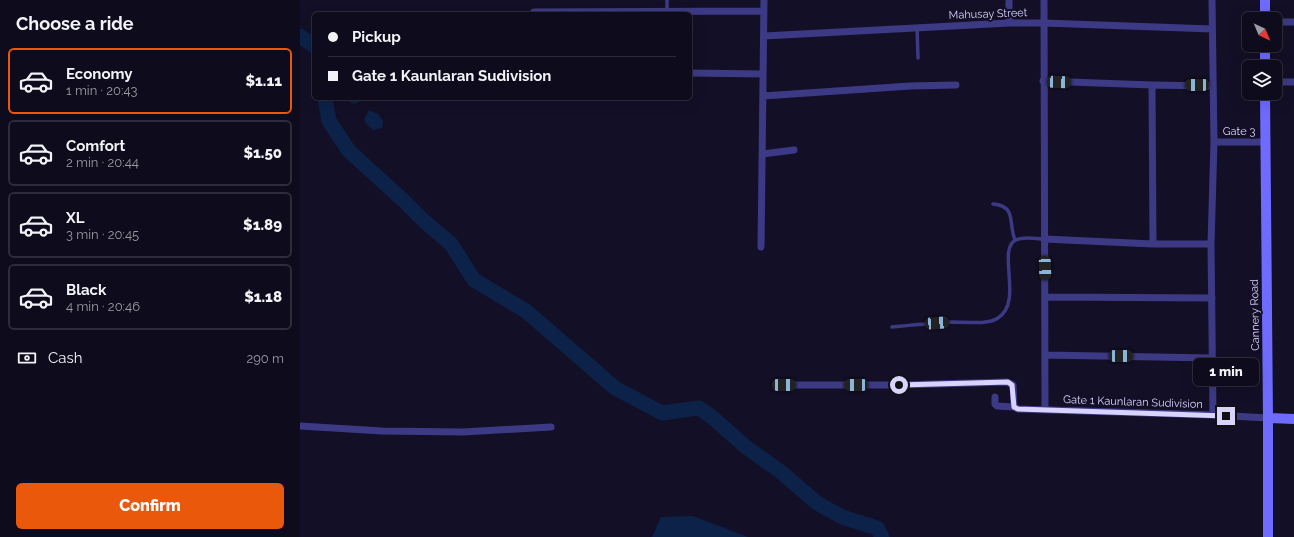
<!DOCTYPE html>
<meta charset="utf-8">
<style>
body{margin:0;font-family:Raleway,sans-serif;background:#171425;color:#f1f3f6;height:100vh;display:flex;flex-direction:column;font-size:15px;white-space:nowrap}
*{box-sizing:border-box;margin:0}
p{font-size:13px;color:#9b9ba3}
.icon{flex:none;width:22px;height:22px;fill:none;stroke:currentColor;stroke-width:2;stroke-linecap:round;stroke-linejoin:round}
.map{position:relative;flex:1;overflow:hidden}
.side{display:flex;flex-direction:column;background:#0e0b1c;width:300px}
.side>*{flex:none}
.top-card{position:absolute;left:12px;top:12px;width:380px;height:88px;border-radius:6px;box-shadow:0 4px 16px #0002,0 0 0 1px #2e2b3b;display:grid;align-content:center;height:88px;padding:0 16px;background:#0e0b1c}
.needle{width:26px;rotate:136deg}
.fabs{position:absolute;left:942px;top:12px;display:grid;gap:8px}
.fabs a{display:grid;place-items:center;width:40px;height:40px;border-radius:6px;background:#0e0b1c;box-shadow:0 4px 16px #0002,0 0 0 1px #2e2b3b;font-size:20px}
.end{position:absolute;width:18px;height:18px;margin:-9px;border:5px solid #d9d4ff;background:#111;box-shadow:0 0 0 2px #111}
.from{border-radius:50%}
.bubble{position:absolute;height:28px;border-radius:6px;background:#0e0b1c;box-shadow:0 4px 16px #0002,0 0 0 1px #2e2b3b;font-size:13px;font-weight:800;line-height:28px;text-align:center}
.car{position:absolute;width:12px;height:24px;margin:-12px -6px;border-radius:5px;box-shadow:0 0 3px 1px #0007;background:linear-gradient(#222 24%,#8ab4d8 0 40%,#222 0 76%,#8ab4d8 0 86%,#222 0)}
.top-card b{display:flex;align-items:center;gap:14px;height:38px;font-size:15px}
.top-card b+b{border-top:1px solid #2e2b3b}
.top-card i{width:10px;height:10px;background:#f1f3f6}
ul{padding:0;list-style:none}
li{display:flex;align-items:center;gap:12px;height:66px;margin:0 8px 6px;padding:0 8px;border:2px solid #2e2b3b;border-radius:6px}
li div{flex:1}
li b{display:block;font-size:15px}
li em{font-style:normal;font-weight:800}
li.selected{border-color:#ea580c}
li>.icon{width:36px;height:36px;stroke-width:1.5}
h2{padding:0 16px;font-size:18px;line-height:48px}
.pay{display:flex;align-items:center;gap:10px;height:44px;padding:0 16px;font-size:15px}
.pay p{margin-inline-start:auto}
.button{display:flex;gap:8px;margin-top:auto;padding:8px 16px}
.button a{flex:1;height:46px;border-radius:6px;background:#ea580c;color:#fff;font-size:16px;font-weight:800;line-height:46px;text-align:center}
main{display:flex;flex:1;min-height:0}
.map>svg:first-child{display:block}
</style>
<main>
<section class="side">
<h2>Choose a ride</h2>
<ul>
<li class="selected"><svg class="icon" aria-label="car" viewBox="0 0 24 24"><path d="M5 17H2v-5l4-1 3-4h7l3 4 3 1v5h-3M9 17h6M6 11h13"/><circle cx="7" cy="17" r="2"/><circle cx="17" cy="17" r="2"/></svg><div><b>Economy</b><p>1 min · 20:43</p></div><em>$1.11</em></li>
<li><svg class="icon" aria-label="car" viewBox="0 0 24 24"><path d="M5 17H2v-5l4-1 3-4h7l3 4 3 1v5h-3M9 17h6M6 11h13"/><circle cx="7" cy="17" r="2"/><circle cx="17" cy="17" r="2"/></svg><div><b>Comfort</b><p>2 min · 20:44</p></div><em>$1.50</em></li>
<li><svg class="icon" aria-label="car" viewBox="0 0 24 24"><path d="M5 17H2v-5l4-1 3-4h7l3 4 3 1v5h-3M9 17h6M6 11h13"/><circle cx="7" cy="17" r="2"/><circle cx="17" cy="17" r="2"/></svg><div><b>XL</b><p>3 min · 20:45</p></div><em>$1.89</em></li>
<li><svg class="icon" aria-label="car" viewBox="0 0 24 24"><path d="M5 17H2v-5l4-1 3-4h7l3 4 3 1v5h-3M9 17h6M6 11h13"/><circle cx="7" cy="17" r="2"/><circle cx="17" cy="17" r="2"/></svg><div><b>Black</b><p>4 min · 20:46</p></div><em>$1.18</em></li>
</ul>
<div class="pay"><svg class="icon" aria-label="cash" viewBox="0 0 24 24"><path d="M3 7h18v10H3z"/><circle cx="12" cy="12" r="2"/></svg>Cash<p>290 m</p></div>
<div class="button"><a>Confirm</a></div>
</section>
<div class="map">
<svg width="994" height="537" viewBox="0 0 994 537">
<rect width="100%" height="100%" fill="#130f26"/>
<path fill="#0c2248" d="M42,98H62L64,100L54,104Z
M69,110L78,114L83,121L82,128L73,130L65,122V117Z
M393,516L448,537H352L361,517Z"/>
<g fill="none" stroke-linecap="round" stroke-linejoin="round">
<path stroke="#0c2248" stroke-width="15" d="M0,36L14,46
M25,98L29,121L49,151L104,201L124,221L151,244L174,280L226,311L315,388L362,413L399,408L412,417L446,447L481,472L517,503L542,517L577,528L582,537"/>
<path stroke="#3d3a85" stroke-width="3.5" d="M367,0V12
M617,27L618,58
M693,204C717,206 708,223 715,240
M592,327C613,325 633,323 653,322C666,322 688,325 698,318C724,302 696,249 716,240C724,236 736,239 744,239"/>
<path stroke="#3d3a85" stroke-width="7" d="M744,0L745,410
M912,0L914,142L911,244L913,415
M234,12L464,11
M975,22H994
M709,23V0
M464,36L709,23H744L912,29
M390,73L463,74
M743,81L852,85L912,86
M975,82H994
M852,85L853,244
M463,96L610,86L656,85
M914,142H965
M462,154L494,150
M744,239L853,244H911
M461,247L464,0
M746,297L912,298
M745,355L912,358
M483,385H599L707,382L713,385L714,407L718,409L913,415L968,418
M695,397V404L697,406L714,407
M0,426L82,431L163,432L251,427"/>
<path stroke="#6f6bff" stroke-width="10" d="M965,0V19
M965,67V45
M965,93L968,418V537
M968,418L994,419"/>
</g>
<g fill="none" stroke-linecap="round" stroke-linejoin="round">
<path stroke="#d9d4ff" stroke-width="5" d="M599,385L708,382L712,385L714,407L718,409L926,416"/>
</g>
<g text-anchor="middle" dominant-baseline="central" stroke-width="4" stroke-linejoin="round" paint-order="stroke">
<g font-size="11" fill="#d9d4ff" stroke="#130f26">
<text transform="translate(688 14) rotate(-2)">Mahusay Street</text>
<text x="939" y="131">Gate 3</text>
<text transform="translate(955 315) rotate(-91)">Cannery Road</text>
<text transform="translate(833 402) rotate(2)">Gate 1 Kaunlaran Sudivision</text>
</g>
</g>
</svg>
<div class="fabs">
<a><svg class="needle" viewBox="-14 -14 28 28"><path d="M0-13l5 13h-10z" fill="#e53935"/><path d="M0 13l5-13h-10z" fill="#9b9ba3"/></svg></a>
<a><svg class="icon" aria-label="layers" viewBox="0 0 24 24"><path d="M12 4l9 5-9 5-9-5zM3 14l9 5 9-5"/></svg></a>
</div>
<i class="end from" style="left:599px;top:385px"></i>
<i class="end" style="left:926px;top:416px"></i>
<div class="bubble" style="left:893px;top:358px;width:66px">1 min</div>
<i class="car" style="left:759px;top:82px;rotate:92deg"></i>
<i class="car" style="left:897px;top:85px;rotate:270deg"></i>
<i class="car" style="left:745px;top:268px;rotate:178deg"></i>
<i class="car" style="left:637px;top:323px;rotate:86deg"></i>
<i class="car" style="left:821px;top:356px;rotate:91deg"></i>
<i class="car" style="left:484px;top:385px;rotate:90deg"></i>
<i class="car" style="left:556px;top:385px;rotate:270deg"></i>
<div class="top-card">
<b><i class="from"></i>Pickup</b>
<b><i></i>Gate 1 Kaunlaran Sudivision</b>
</div>
</div>
</main>
